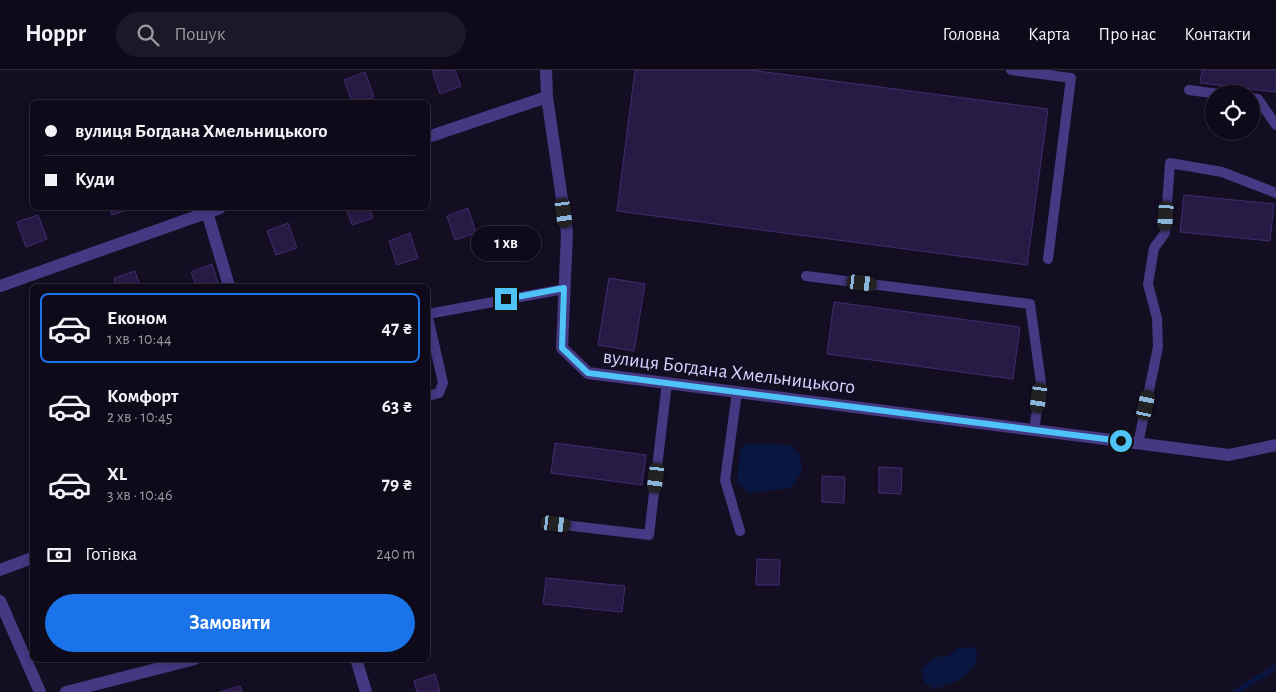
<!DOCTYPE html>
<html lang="uk">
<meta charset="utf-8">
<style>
body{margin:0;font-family:"Alegreya Sans",sans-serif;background:#1d1827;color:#f1f3f6;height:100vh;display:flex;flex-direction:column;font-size:19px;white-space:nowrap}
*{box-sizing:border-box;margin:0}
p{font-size:16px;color:#9b9aa2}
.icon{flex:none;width:28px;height:28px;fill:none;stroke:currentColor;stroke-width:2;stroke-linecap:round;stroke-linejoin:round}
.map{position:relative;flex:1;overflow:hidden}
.panel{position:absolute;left:30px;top:214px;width:400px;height:378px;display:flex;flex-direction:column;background:#0f0a1a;border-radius:8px;box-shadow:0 2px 8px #0003,0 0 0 1px #2f2b39}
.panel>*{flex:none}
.top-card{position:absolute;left:30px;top:30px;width:400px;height:110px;border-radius:8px;box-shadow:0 2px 8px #0003,0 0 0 1px #2f2b39;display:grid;align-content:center;height:110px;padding:0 15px;background:#0f0a1a}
.tools{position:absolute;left:1205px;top:15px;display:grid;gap:10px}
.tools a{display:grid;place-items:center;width:55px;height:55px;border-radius:50%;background:#0f0a1a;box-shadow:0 2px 8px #0003,0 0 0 1px #2f2b39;font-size:25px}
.end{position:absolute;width:22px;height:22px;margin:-11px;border:6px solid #4fc3f7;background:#111;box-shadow:0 0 0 2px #111}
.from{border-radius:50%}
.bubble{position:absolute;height:35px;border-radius:18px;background:#0f0a1a;box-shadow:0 2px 8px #0003,0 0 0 1px #2f2b39;font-size:16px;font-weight:600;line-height:35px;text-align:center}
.car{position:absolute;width:15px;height:30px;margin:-15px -8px;border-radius:6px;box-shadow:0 0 4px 1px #0007;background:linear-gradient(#222 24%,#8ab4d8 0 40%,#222 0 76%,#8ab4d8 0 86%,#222 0)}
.top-card b{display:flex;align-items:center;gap:18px;height:48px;font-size:19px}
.top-card b+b{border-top:1px solid #2f2b39}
.top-card i{width:12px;height:12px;background:#f1f3f6}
ul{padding:9px 0 0;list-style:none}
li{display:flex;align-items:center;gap:15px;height:70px;margin:0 10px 8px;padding:0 5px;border:2px solid transparent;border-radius:8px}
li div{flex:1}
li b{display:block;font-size:19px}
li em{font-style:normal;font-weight:600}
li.current{border-color:#1a73e8}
li>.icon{width:45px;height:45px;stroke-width:1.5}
.pay{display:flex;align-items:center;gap:12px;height:55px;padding:0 15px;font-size:19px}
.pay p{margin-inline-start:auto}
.primary-button{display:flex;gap:10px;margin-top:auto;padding:10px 15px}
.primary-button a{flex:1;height:58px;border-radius:30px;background:#1a73e8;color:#fff;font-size:20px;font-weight:600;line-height:58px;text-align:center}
header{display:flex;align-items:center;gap:30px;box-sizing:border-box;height:70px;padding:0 25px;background:#0f0a1a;border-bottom:1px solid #2f2b39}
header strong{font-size:24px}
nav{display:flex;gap:28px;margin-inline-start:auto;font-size:18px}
.search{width:350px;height:45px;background:#1d1827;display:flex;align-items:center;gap:12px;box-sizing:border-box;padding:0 18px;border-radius:28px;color:#9b9aa2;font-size:19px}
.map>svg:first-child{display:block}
</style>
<header>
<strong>Hoppr</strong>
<div class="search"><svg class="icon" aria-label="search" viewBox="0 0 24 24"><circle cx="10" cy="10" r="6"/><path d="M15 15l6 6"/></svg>Пошук</div>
<nav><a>Головна</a><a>Карта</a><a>Про нас</a><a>Контакти</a></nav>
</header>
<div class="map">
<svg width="1276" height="622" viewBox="0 0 1276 622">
<rect width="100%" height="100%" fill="#140e23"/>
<path fill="#091740" d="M747,373L763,374L790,375L800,384L802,401L791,418L749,423L737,413L740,380Z
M974,577L978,585L974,597L958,611L934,619L925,613L921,600C928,592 936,584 947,587L958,578Z"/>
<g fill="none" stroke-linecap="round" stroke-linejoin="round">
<path stroke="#091740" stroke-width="5.5" d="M1235,622L1276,597"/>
</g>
<path fill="#271a44" stroke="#412c70" d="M432,0H455L461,16L440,24Z
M635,0H750L1048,39L1027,195L617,141Z
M1202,0H1276V22L1200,13Z
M365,2L374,27L358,32H352L344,10Z
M1184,125L1274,134L1270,171L1180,162Z
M109,138H132L112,145Z
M346,138H369L373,148L352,155Z
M468,138L476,163L455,170L447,146Z
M38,145L47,169L26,177L17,152Z
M288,153L297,178L276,185L267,161Z
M410,163L418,188L397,195L389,171Z
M212,194L219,216H196L191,202Z
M135,201L140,216H116L114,208Z
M609,208L645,214L634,281L598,275Z
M834,232L1020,257L1013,309L827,284Z
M555,373L646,385L642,415L551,403Z
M879,397L902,398L901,424L879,423Z
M822,406L845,407L844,433L822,432Z
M757,489L780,490L779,515H756Z
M546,508L625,516L622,542L543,534Z
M435,604L440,622H417L414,611Z
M240,616L242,622H220Z"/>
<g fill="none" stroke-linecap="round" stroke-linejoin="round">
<path stroke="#443982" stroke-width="10" d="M1011,0L1071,8L1048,189
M1189,20L1219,24
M1251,28L1258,29L1276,55
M806,206L1030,234L1041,313L1034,360
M428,244L564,219
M428,247L443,313L439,323L428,326
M737,322L725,410L740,461
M1138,374L1158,277L1157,248L1148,214L1154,178L1165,163L1170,93L1222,102L1276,123
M556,454L649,465L667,313"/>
<path stroke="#443982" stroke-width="12" d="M546,0L547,27
M428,67L547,27L567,163L562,278L588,303L1229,385L1276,375
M207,142L229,216
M0,216L220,138
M0,500L32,488
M0,531L40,622
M356,589L366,622
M66,622L195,589"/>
</g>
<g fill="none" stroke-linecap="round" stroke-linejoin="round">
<path stroke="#4fc3f7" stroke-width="6" d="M506,229L564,218L562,278L588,303L1121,371"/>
</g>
<g text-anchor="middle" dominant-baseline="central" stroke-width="4" stroke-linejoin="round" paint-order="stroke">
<g font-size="20" fill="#dad0ff" stroke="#140e23">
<text transform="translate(729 302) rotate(7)">вулиця Богдана Хмельницького</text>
</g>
</g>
</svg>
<div class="tools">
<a><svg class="icon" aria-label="locate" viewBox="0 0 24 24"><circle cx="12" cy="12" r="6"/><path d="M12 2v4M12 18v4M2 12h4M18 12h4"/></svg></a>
</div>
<i class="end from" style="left:1121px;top:371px"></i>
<i class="end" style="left:506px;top:229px"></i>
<div class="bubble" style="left:471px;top:156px;width:70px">1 хв</div>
<i class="car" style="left:564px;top:143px;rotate:172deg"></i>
<i class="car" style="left:1166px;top:146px;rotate:184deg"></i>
<i class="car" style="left:862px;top:213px;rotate:97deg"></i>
<i class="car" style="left:1039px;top:328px;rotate:188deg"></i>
<i class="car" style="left:1146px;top:335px;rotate:12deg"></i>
<i class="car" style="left:656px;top:408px;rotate:187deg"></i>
<i class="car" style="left:556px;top:454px;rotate:97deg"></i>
<div class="top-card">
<b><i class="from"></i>вулиця Богдана Хмельницького</b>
<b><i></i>Куди</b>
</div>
<section class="panel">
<ul>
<li class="current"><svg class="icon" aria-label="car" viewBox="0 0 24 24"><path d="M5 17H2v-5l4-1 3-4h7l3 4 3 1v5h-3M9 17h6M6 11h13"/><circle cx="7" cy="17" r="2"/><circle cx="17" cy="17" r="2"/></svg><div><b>Економ</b><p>1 хв · 10:44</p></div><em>47 ₴</em></li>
<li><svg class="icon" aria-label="car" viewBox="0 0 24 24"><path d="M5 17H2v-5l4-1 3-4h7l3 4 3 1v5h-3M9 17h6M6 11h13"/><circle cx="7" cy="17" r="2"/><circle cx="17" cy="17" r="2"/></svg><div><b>Комфорт</b><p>2 хв · 10:45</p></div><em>63 ₴</em></li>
<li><svg class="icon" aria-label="car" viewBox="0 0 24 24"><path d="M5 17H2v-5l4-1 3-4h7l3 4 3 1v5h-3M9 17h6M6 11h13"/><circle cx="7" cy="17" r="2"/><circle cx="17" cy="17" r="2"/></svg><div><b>XL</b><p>3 хв · 10:46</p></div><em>79 ₴</em></li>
</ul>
<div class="pay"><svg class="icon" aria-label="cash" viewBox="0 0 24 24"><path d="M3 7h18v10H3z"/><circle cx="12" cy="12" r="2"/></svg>Готівка<p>240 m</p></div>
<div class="primary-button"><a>Замовити</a></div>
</section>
</div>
